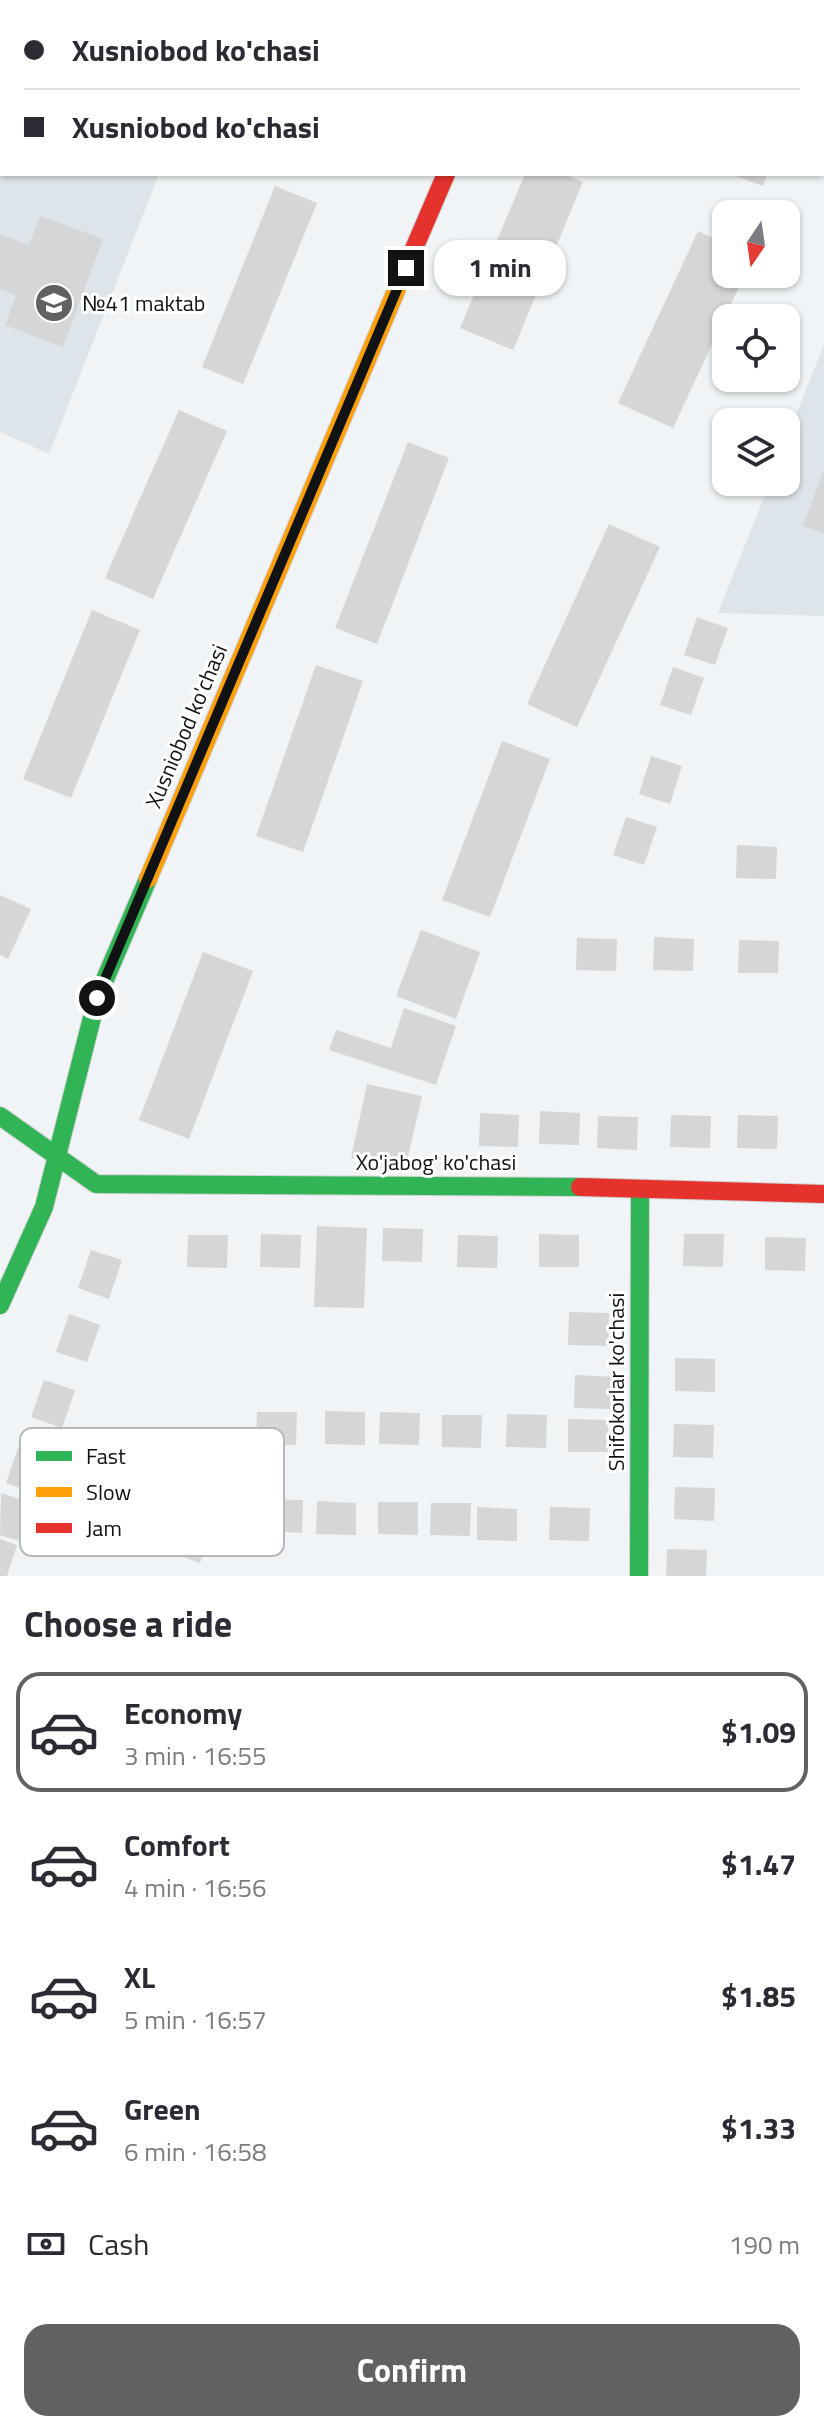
<!DOCTYPE html>
<meta charset="utf-8">
<style>
body{margin:0;font-family:"Titillium Web",sans-serif;background:#f2f2f3;color:#2b2b33;height:100vh;display:flex;flex-direction:column;font-size:30px;white-space:nowrap}
*{box-sizing:border-box;margin:0}
p{font-size:26px;color:#7c7c81}
.icon{flex:none;width:44px;height:44px;fill:none;stroke:currentColor;stroke-width:2;stroke-linecap:round;stroke-linejoin:round}
.map{position:relative;height:1576px;overflow:hidden}
.sheet{display:flex;flex-direction:column;background:#fff;flex:1}
.sheet>*{flex:none}
.guide{position:absolute;left:0px;top:0px;width:824px;height:176px;box-shadow:0 2px 6px #0004;display:grid;align-content:center;height:176px;padding:0 24px;background:#fff}
.needle{width:52px;rotate:193deg}
.tools{position:absolute;left:712px;top:200px;display:grid;gap:16px}
.tools a{display:grid;place-items:center;width:88px;height:88px;border-radius:16px;background:#fff;box-shadow:0 2px 6px #0004;font-size:40px}
.end{position:absolute;width:36px;height:36px;margin:-18px;border:10px solid #111213;background:#fff;box-shadow:0 0 0 4px #fff}
.from{border-radius:50%}
.bubble{position:absolute;height:56px;border-radius:24px;background:#fff;box-shadow:0 2px 6px #0004;font-size:26px;font-weight:700;line-height:56px;text-align:center}
.guide b{display:flex;align-items:center;gap:28px;height:76px;font-size:30px}
.guide b+b{border-top:2px solid #e1e1e2}
.guide i{width:20px;height:20px;background:#2b2b33}
ul{padding:0;list-style:none}
li{display:flex;align-items:center;gap:24px;height:120px;margin:0 16px 12px;padding:0 8px;border:4px solid transparent;border-radius:24px}
li div{flex:1}
li b{display:block;font-size:30px}
li em{font-style:normal;font-weight:700}
li.active{border-color:#5f6162}
li>.icon{width:72px;height:72px;stroke-width:1.5}
h2{padding:0 24px;font-size:36px;line-height:96px}
.pay{display:flex;align-items:center;gap:20px;height:88px;padding:0 24px;font-size:30px}
.pay p{margin-inline-start:auto}
.cta{display:flex;gap:16px;margin-top:auto;padding:16px 24px}
.cta a{flex:1;height:92px;border-radius:24px;background:#5f6162;color:#fff;font-size:32px;font-weight:700;line-height:92px;text-align:center}
.map>svg:first-child{display:block}
</style>
<div class="map">
<svg width="824" height="1576" viewBox="0 0 824 1576">
<rect width="100%" height="100%" fill="#f1f4f6"/>
<path fill="#dee5ea" d="M0,0H228L2,2V174H159L49,454L0,432Z
M824,344V616L718,613L770,482H786V440Z"/>
<path fill="#d4d6d7" d="M525,174H563L583,182L513,350L460,328Z
M730,174H767L763,186Z
M275,186L317,203L243,384L202,367Z
M40,216L103,239L63,347L5,325L16,295L0,289V234L29,245Z
M698,231L726,244V274H745L673,428L618,403Z
M179,410L227,431L153,599L105,578Z
M408,442L449,458L377,644L335,628Z
M824,469V533L803,526Z
M609,524L660,547L577,727L527,704Z
M92,610L140,630L71,798L23,779Z
M697,617L728,628L715,665L684,655Z
M316,665L363,681L303,852L256,836Z
M673,667L704,678L691,715L660,705Z
M502,741L550,759L490,917L442,900Z
M651,756L682,766L670,804L639,794Z
M626,817L657,827L644,865L613,855Z
M737,845L777,847L776,879L736,878Z
M0,895L31,909L8,959L0,955Z
M421,930L480,952L456,1019L396,996Z
M654,937L694,939L693,971L653,970Z
M577,938L617,939L616,971L576,970Z
M739,940L779,941L778,973H738Z
M203,952L253,971L189,1139L139,1120Z
M404,1008L456,1026L436,1085L329,1050L336,1030L391,1048Z
M367,1084L422,1096L405,1170L351,1158Z
M540,1111L580,1113L579,1145L539,1144Z
M480,1113L519,1115L518,1147L479,1146Z
M671,1115L711,1116L710,1148L670,1147Z
M738,1115L778,1116L777,1149L737,1148Z
M598,1116L638,1117L637,1150L597,1148Z
M317,1226L367,1228L364,1308L314,1307Z
M383,1228L423,1229L422,1262L382,1261Z
M261,1234L301,1235L300,1268L260,1267Z
M539,1234L579,1235V1267H539Z
M684,1234H724L723,1267L683,1266Z
M188,1235H228L227,1268L187,1267Z
M458,1235L498,1236L497,1268L457,1267Z
M765,1237L806,1238L805,1271L765,1270Z
M91,1250L122,1260L109,1299L78,1288Z
M569,1312L609,1313L608,1346L568,1345Z
M69,1314L100,1325L87,1362L56,1352Z
M675,1358L715,1359V1392L675,1391Z
M575,1375L615,1377L614,1409L574,1408Z
M44,1380L75,1390L62,1428L31,1417Z
M325,1411L365,1412V1445L325,1444Z
M257,1412H297L296,1445L256,1444Z
M380,1412L420,1413L419,1445L379,1444Z
M507,1414L547,1415L546,1448L506,1447Z
M442,1415H482L481,1448L442,1447Z
M568,1419L608,1420V1452H568Z
M674,1424L714,1425L713,1458L673,1457Z
M19,1445L50,1456L37,1494L6,1483Z
M675,1487L715,1488L714,1521L674,1519Z
M1,1493L32,1503L19,1541L0,1535Z
M263,1499L303,1500L302,1533L263,1531Z
M317,1501L356,1503V1535L316,1534Z
M378,1502H418V1535L378,1534Z
M431,1503H471L470,1536L430,1535Z
M477,1507L517,1509V1541L477,1540Z
M550,1507L590,1508L589,1541L549,1540Z
M182,1514L213,1525L200,1563L169,1552Z
M0,1539L17,1545L7,1576H0Z
M667,1549L707,1550L706,1576H666Z"/>
<g fill="none" stroke-linecap="round" stroke-linejoin="round">
<defs>
<path id="fast" d="M519,2L520,0
M0,1116L96,1184L580,1187
M0,1305L44,1207L97,998L148,879
M639,1576L640,1189"/>
<path id="slow" d="M148,879L401,279"/>
<path id="jam" d="M608,0L612,2
M822,104L824,105
M401,279L446,174
M580,1187L824,1194"/>
</defs>
<use href="#fast" stroke="#cfd1d2" stroke-width="20"/>
<use href="#slow" stroke="#cfd1d2" stroke-width="20"/>
<use href="#jam" stroke="#cfd1d2" stroke-width="20"/>
<use href="#fast" stroke="#30b455" stroke-width="18"/>
<use href="#slow" stroke="#ff9f0a" stroke-width="18"/>
<use href="#jam" stroke="#e5322d" stroke-width="18"/>
</g>
<g fill="none" stroke-linecap="round" stroke-linejoin="round">
<path stroke="#111213" stroke-width="10" d="M97,998L406,268"/>
</g>
<defs>
<symbol id="school-disc" viewBox="-11 -11 22 22"><circle r="9.5" fill="#5f6162" stroke="#fff"/><path d="M0-5L7-2L0 1L-7-2ZM-4 1L0 2.5L4 1V4Q0 6-4 4Z" fill="#fff"/></symbol>
</defs>
<g fill-rule="evenodd">
<use href="#school-disc" x="32" y="281" width="44" height="44"/>
</g>
<g text-anchor="middle" dominant-baseline="central" stroke-width="6" stroke-linejoin="round" paint-order="stroke">
<g font-size="22" fill="#111213" stroke="#fff" text-anchor="start">
<text x="82" y="303">№41 maktab</text>
</g>
<g font-size="22" fill="#111213" stroke="#fff">
<text transform="translate(186 726) rotate(-67)">Xusniobod ko'chasi</text>
<text x="436" y="1162">Xo'jabog' ko'chasi</text>
<text transform="translate(616 1382) rotate(-90)">Shifokorlar ko'chasi</text>
</g>
</g>
<rect x="20" y="1428" width="264" height="128" rx="12" fill="#fff" stroke="#b8b8b8" stroke-width="2"/>
<rect x="36" y="1451" width="36" height="10" fill="#30b455"/>
<rect x="36" y="1487" width="36" height="10" fill="#ff9f0a"/>
<rect x="36" y="1523" width="36" height="10" fill="#e5322d"/>
<g font-size="22" fill="#111213">
<text x="86" y="1464">Fast</text>
<text x="86" y="1500">Slow</text>
<text x="86" y="1536">Jam</text>
</g>
</svg>
<div class="tools">
<a><svg class="needle" viewBox="-14 -14 28 28"><path d="M0-13l5 13h-10z" fill="#e53935"/><path d="M0 13l5-13h-10z" fill="#7c7c81"/></svg></a>
<a><svg class="icon" aria-label="locate" viewBox="0 0 24 24"><circle cx="12" cy="12" r="6"/><path d="M12 2v4M12 18v4M2 12h4M18 12h4"/></svg></a>
<a><svg class="icon" aria-label="layers" viewBox="0 0 24 24"><path d="M12 4l9 5-9 5-9-5zM3 14l9 5 9-5"/></svg></a>
</div>
<i class="end from" style="left:97px;top:998px"></i>
<i class="end" style="left:406px;top:268px"></i>
<div class="bubble" style="left:434px;top:240px;width:132px">1 min</div>
<div class="guide">
<b><i class="from"></i>Xusniobod ko'chasi</b>
<b><i></i>Xusniobod ko'chasi</b>
</div>
</div>
<section class="sheet">
<h2>Choose a ride</h2>
<ul>
<li class="active"><svg class="icon" aria-label="car" viewBox="0 0 24 24"><path d="M5 17H2v-5l4-1 3-4h7l3 4 3 1v5h-3M9 17h6M6 11h13"/><circle cx="7" cy="17" r="2"/><circle cx="17" cy="17" r="2"/></svg><div><b>Economy</b><p>3 min · 16:55</p></div><em>$1.09</em></li>
<li><svg class="icon" aria-label="car" viewBox="0 0 24 24"><path d="M5 17H2v-5l4-1 3-4h7l3 4 3 1v5h-3M9 17h6M6 11h13"/><circle cx="7" cy="17" r="2"/><circle cx="17" cy="17" r="2"/></svg><div><b>Comfort</b><p>4 min · 16:56</p></div><em>$1.47</em></li>
<li><svg class="icon" aria-label="car" viewBox="0 0 24 24"><path d="M5 17H2v-5l4-1 3-4h7l3 4 3 1v5h-3M9 17h6M6 11h13"/><circle cx="7" cy="17" r="2"/><circle cx="17" cy="17" r="2"/></svg><div><b>XL</b><p>5 min · 16:57</p></div><em>$1.85</em></li>
<li><svg class="icon" aria-label="car" viewBox="0 0 24 24"><path d="M5 17H2v-5l4-1 3-4h7l3 4 3 1v5h-3M9 17h6M6 11h13"/><circle cx="7" cy="17" r="2"/><circle cx="17" cy="17" r="2"/></svg><div><b>Green</b><p>6 min · 16:58</p></div><em>$1.33</em></li>
</ul>
<div class="pay"><svg class="icon" aria-label="cash" viewBox="0 0 24 24"><path d="M3 7h18v10H3z"/><circle cx="12" cy="12" r="2"/></svg>Cash<p>190 m</p></div>
<div class="cta"><a>Confirm</a></div>
</section>
